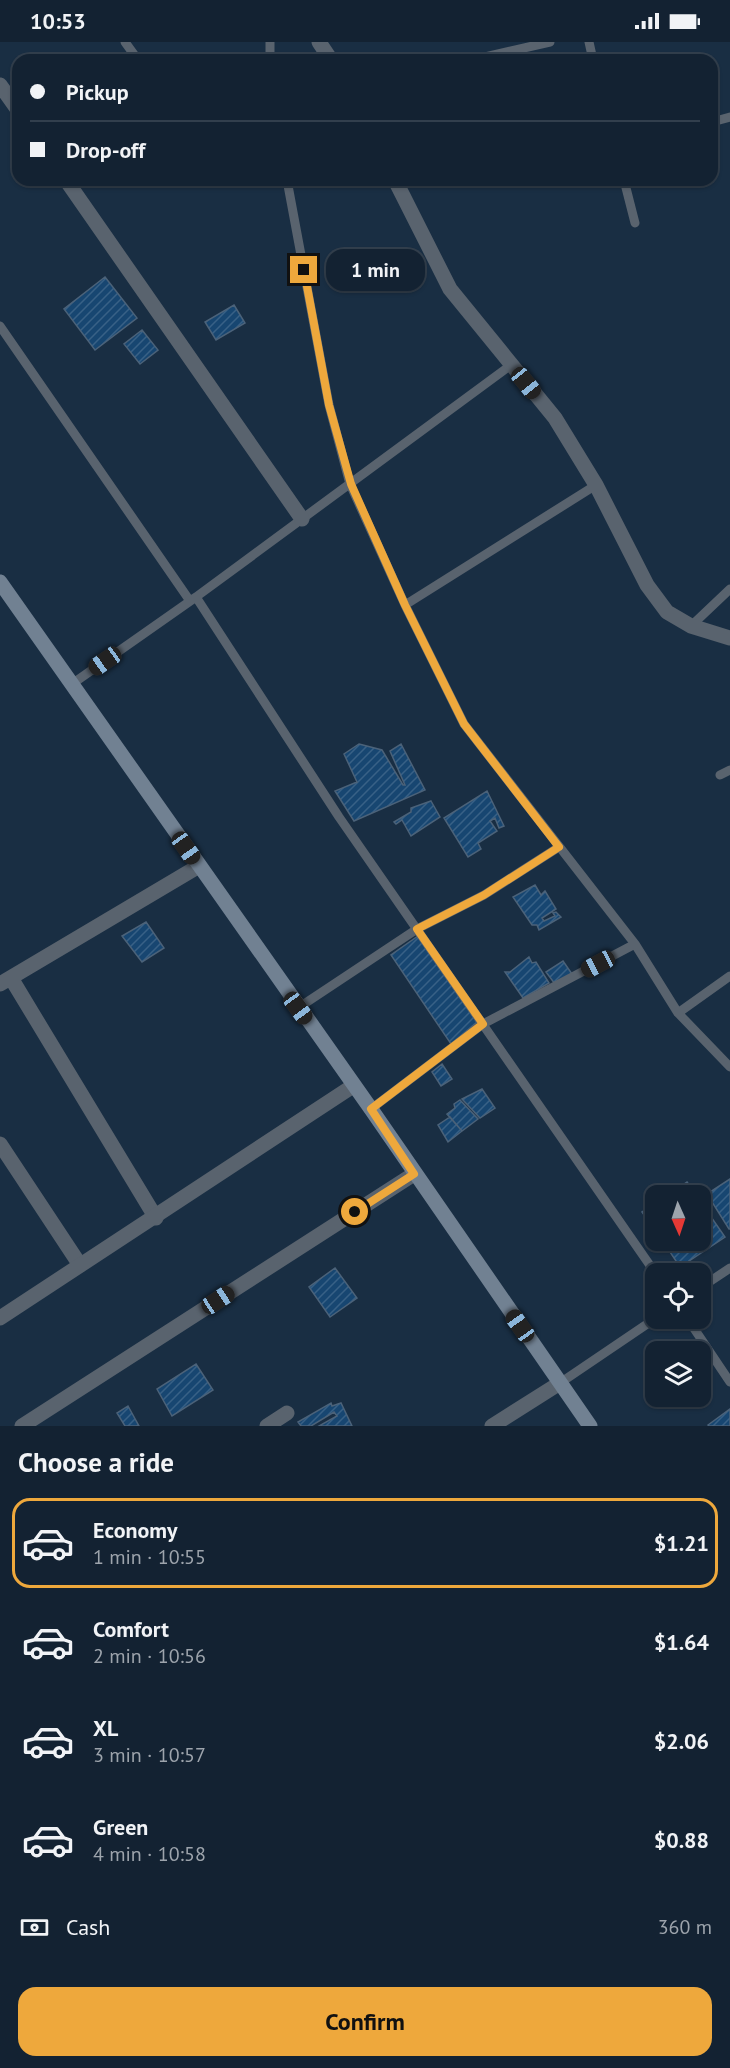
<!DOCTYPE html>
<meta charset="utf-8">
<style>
body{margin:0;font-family:"PT Sans",sans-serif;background:#1c2a3a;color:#f1f3f6;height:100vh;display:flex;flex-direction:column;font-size:22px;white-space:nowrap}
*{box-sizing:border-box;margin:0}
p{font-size:20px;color:#9da4ac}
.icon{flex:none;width:33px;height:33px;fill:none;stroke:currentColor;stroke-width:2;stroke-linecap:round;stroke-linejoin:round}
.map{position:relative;height:1384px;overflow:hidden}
.drawer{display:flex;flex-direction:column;background:#132232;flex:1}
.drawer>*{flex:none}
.guide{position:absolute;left:12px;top:12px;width:706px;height:132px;border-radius:18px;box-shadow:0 2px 4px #0004,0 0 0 2px #323f4d;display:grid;align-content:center;height:132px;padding:0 18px;background:#132232}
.needle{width:39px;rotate:177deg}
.fabs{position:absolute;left:645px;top:1143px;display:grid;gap:12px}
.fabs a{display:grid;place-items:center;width:66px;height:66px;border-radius:12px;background:#132232;box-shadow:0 2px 4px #0004,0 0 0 2px #323f4d;font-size:30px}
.end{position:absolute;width:27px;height:27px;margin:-14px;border:8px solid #eea83c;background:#111;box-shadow:0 0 0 3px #111}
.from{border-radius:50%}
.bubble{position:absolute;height:42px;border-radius:18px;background:#132232;box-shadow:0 2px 4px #0004,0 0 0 2px #323f4d;font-size:20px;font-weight:800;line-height:42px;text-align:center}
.car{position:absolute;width:18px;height:36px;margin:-18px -9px;border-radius:8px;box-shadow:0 0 4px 2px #0007;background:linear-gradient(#222 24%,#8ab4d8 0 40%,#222 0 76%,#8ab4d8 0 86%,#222 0)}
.guide b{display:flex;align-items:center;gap:21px;height:57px;font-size:22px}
.guide b+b{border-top:2px solid #323f4d}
.guide i{width:15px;height:15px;background:#f1f3f6}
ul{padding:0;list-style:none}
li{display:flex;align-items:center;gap:18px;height:90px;margin:0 12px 9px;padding:0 6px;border:3px solid transparent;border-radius:18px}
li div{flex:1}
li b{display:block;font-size:22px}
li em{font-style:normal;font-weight:800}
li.active{border-color:#eea83c}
li>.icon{width:54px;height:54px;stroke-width:1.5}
h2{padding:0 18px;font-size:27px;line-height:72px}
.pay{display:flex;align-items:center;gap:15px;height:66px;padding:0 18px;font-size:22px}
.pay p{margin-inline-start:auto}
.button{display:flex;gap:12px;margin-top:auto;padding:12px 18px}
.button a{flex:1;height:69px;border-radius:18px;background:#eea83c;color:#111;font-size:24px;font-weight:800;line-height:69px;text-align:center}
.status{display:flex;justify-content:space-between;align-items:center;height:42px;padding:0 30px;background:#132232;direction:ltr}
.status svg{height:16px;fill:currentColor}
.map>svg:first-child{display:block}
</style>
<div class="status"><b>10:53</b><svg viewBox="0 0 49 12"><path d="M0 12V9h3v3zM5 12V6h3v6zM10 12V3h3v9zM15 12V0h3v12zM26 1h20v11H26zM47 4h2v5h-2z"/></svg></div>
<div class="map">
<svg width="730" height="1384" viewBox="0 0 730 1384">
<defs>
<pattern id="building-hatch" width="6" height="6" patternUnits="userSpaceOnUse" patternTransform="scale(1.5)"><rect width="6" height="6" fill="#174671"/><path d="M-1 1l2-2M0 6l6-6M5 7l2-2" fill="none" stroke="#386186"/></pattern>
</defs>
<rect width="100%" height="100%" fill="#192e43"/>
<path fill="url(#building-hatch)" stroke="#4b6279" stroke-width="1.5" d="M105,235L137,276L95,308L64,267Z
M234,263L245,281L216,298L205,280Z
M142,288L158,308L140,322L124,302Z
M359,702L382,708L403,743H405L390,709L401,702L425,748L354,779L335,749L357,740L344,712Z
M487,749L504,784L499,786L495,776L490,779L497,789L478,801L481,807L468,815L444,776Z
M431,759L440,775L411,794L402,778L396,782L394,780L411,770V766Z
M535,843L541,853L545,849L556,867L542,876L544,879L555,874L553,871L556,870L561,875L539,888L537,883H532L513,855Z
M146,880L164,906L142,920L122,894Z
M418,894L477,980L451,1002L391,913Z
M529,915L532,921L536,920L549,941L523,956L505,930H510Z
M563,919L572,932L555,942L546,930Z
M442,1022L452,1037L441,1044L432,1030Z
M482,1047L495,1066L480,1076L462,1057Z
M460,1058L478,1077L462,1089L447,1072L455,1066L454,1062Z
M450,1075L462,1089L448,1100L438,1083Z
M730,1137V1187H729L707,1152Z
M687,1140L697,1154H667Z
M700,1159L725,1195L680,1225L662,1198H700Z
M656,1161V1190L642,1170Z
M335,1226L357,1256L330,1275L309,1245Z
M196,1322L213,1348L172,1374L157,1347Z
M331,1361L332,1364L341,1361L352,1384H319L337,1374L334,1370L311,1384H301L298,1380Z
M128,1364L139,1384H125L117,1371Z
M730,1367V1384H709L708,1383Z"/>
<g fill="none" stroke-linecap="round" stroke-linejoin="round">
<path stroke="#59636e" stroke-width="9" d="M125,0L138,18
M589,0L593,18
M270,18V0
M472,18L550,0
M712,80L730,75
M287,138L329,363L350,442L405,563L464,682L635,902L678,971L730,1025
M624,138L635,181
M0,284L190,559
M196,555L339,775L656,1232
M405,563L596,443
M691,584L730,547
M72,642L196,555L511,323
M720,733L730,728
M298,966L417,887L484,853L559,805
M678,971L730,934
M371,1067L483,982L635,902
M700,1246L730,1226
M687,1276L730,1340
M560,1341L656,1276"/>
<path stroke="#59636e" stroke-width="15" d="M319,0L331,18
M0,43L18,68
M66,138L302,477
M395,138L450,247L555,376L596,443L647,543L667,570L691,584L730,596
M11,936L156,1176
M0,942L199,824
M0,1102L80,1223
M267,1384L287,1371
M492,1384L560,1341"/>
<path stroke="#59636e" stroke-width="15" d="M0,1276L353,1044
M22,1384L414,1132"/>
<path stroke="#718192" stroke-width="15" d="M0,540L371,1067L590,1384"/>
</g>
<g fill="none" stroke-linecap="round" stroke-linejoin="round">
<path stroke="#eea83c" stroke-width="8" d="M304,228L329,363L351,442L405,563L464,682L559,805L484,853L417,887L483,982L371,1067L414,1132L355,1170"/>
</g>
</svg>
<div class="fabs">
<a><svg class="needle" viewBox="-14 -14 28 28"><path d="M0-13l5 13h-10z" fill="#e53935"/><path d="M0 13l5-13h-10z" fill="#9da4ac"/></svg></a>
<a><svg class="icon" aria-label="locate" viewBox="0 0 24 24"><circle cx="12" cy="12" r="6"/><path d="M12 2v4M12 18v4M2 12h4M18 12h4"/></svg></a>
<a><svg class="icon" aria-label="layers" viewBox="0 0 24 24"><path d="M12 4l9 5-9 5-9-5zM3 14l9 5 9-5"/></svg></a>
</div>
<i class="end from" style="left:355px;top:1170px"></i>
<i class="end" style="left:304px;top:228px"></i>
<div class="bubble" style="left:326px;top:207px;width:99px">1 min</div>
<i class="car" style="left:526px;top:341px;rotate:141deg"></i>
<i class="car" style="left:105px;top:619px;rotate:235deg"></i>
<i class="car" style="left:186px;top:806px;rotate:145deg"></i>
<i class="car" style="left:598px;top:922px;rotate:242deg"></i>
<i class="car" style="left:298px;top:966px;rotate:144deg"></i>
<i class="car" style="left:218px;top:1258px;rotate:57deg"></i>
<i class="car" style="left:520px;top:1284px;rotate:325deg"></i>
<div class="guide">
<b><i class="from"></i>Pickup</b>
<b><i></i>Drop-off</b>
</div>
</div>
<section class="drawer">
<h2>Choose a ride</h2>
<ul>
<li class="active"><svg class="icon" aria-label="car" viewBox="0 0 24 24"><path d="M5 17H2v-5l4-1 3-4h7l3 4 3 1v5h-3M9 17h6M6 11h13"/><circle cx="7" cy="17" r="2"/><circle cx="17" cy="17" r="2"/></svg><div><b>Economy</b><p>1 min · 10:55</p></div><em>$1.21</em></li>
<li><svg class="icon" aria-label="car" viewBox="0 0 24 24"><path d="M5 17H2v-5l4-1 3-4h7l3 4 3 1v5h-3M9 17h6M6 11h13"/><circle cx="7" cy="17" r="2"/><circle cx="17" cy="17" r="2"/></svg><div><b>Comfort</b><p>2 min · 10:56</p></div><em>$1.64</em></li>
<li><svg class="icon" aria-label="car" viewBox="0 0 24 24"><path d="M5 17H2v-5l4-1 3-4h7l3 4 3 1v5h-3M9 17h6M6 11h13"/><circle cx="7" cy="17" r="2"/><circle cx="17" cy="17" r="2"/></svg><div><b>XL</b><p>3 min · 10:57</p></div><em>$2.06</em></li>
<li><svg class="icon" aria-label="car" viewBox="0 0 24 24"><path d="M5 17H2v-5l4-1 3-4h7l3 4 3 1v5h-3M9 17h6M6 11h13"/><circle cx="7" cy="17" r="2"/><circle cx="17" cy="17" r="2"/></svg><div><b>Green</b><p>4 min · 10:58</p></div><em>$0.88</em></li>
</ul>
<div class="pay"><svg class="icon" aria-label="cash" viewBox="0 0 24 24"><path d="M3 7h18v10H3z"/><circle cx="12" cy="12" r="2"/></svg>Cash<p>360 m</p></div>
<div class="button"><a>Confirm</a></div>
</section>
